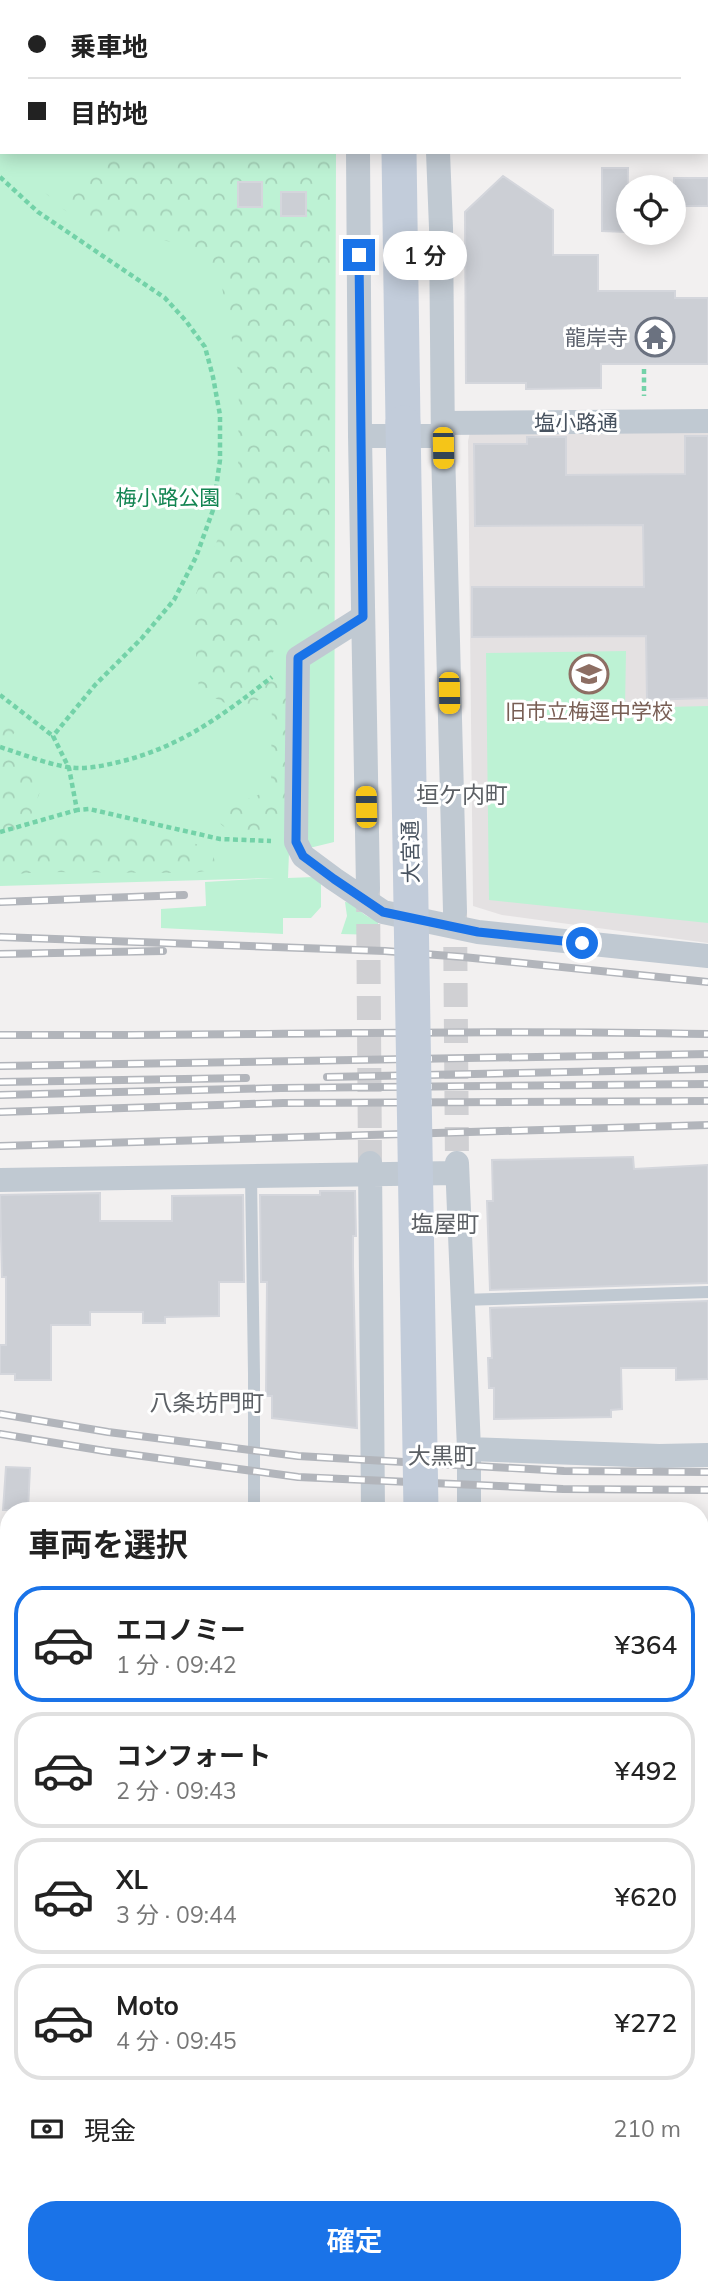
<!DOCTYPE html>
<html lang="ja">
<meta charset="utf-8">
<style>
body{margin:0;font-family:Mulish,"Noto Sans JP",sans-serif;background:#f2f2f2;color:#222;height:100vh;display:flex;flex-direction:column;font-size:26px;white-space:nowrap}
*{box-sizing:border-box;margin:0}
p{font-size:23px;color:#767676}
.icon{flex:none;width:38px;height:38px;fill:none;stroke:currentColor;stroke-width:2;stroke-linecap:round;stroke-linejoin:round}
.map{position:relative;flex:1;overflow:hidden}
.drawer{position:absolute;left:0px;top:1502px;width:709px;height:793px;display:flex;flex-direction:column;background:#fff;border-radius:28px 28px 0 0;box-shadow:0 4px 18px #0003}
.drawer>*{flex:none}
.top-card{position:absolute;left:0px;top:0px;width:709px;height:154px;box-shadow:0 4px 18px #0003;display:grid;align-content:center;height:154px;padding:0 28px;background:#fff}
.tools{position:absolute;left:616px;top:175px;display:grid;gap:14px}
.tools a{display:grid;place-items:center;width:70px;height:70px;border-radius:50%;background:#fff;box-shadow:0 4px 18px #0003;font-size:35px}
.end{position:absolute;width:32px;height:32px;margin:-16px;border:9px solid #1a73e8;background:#fff;box-shadow:0 0 0 4px #fff}
.from{border-radius:50%}
.bubble{position:absolute;height:49px;border-radius:24px;background:#fff;box-shadow:0 4px 18px #0003;font-size:23px;font-weight:600;line-height:49px;text-align:center}
.car{position:absolute;width:21px;height:42px;margin:-21px -10px;border-radius:9px;box-shadow:0 0 5px 2px #0007;background:linear-gradient(#f5c518 24%,#345 0 40%,#f5c518 0 76%,#345 0 86%,#f5c518 0)}
.top-card b{display:flex;align-items:center;gap:24px;height:66px;font-size:26px}
.top-card b+b{border-top:2px solid #e0e0e0}
.top-card i{width:18px;height:18px;background:#222}
ul{padding:0;list-style:none}
li{display:flex;align-items:center;gap:21px;height:116px;margin:0 14px 10px;padding:0 14px;border:4px solid #e0e0e0;border-radius:28px}
li div{flex:1}
li b{display:block;font-size:26px}
li em{font-style:normal;font-weight:600}
li.current{border-color:#1a73e8}
li>.icon{width:63px;height:63px;stroke-width:1.5}
h2{padding:0 28px;font-size:32px;line-height:84px}
.pay{display:flex;align-items:center;gap:18px;height:77px;padding:0 28px;font-size:26px}
.pay p{margin-inline-start:auto}
.cta{display:flex;gap:14px;margin-top:auto;padding:14px 28px}
.cta a{flex:1;height:80px;border-radius:28px;background:#1a73e8;color:#fff;font-size:28px;font-weight:600;line-height:80px;text-align:center}
.map>svg:first-child{display:block}
</style>
<div class="map">
<svg width="708" height="2293" viewBox="0 0 708 2293">
<defs>
<pattern id="forest-crowns" width="20" height="18" patternUnits="userSpaceOnUse" patternTransform="scale(1.75)"><rect width="20" height="18" fill="#bdf2d4"/><path d="M2 6a3 3 0 1 1 6 0M12 15a3 3 0 1 1 6 0" fill="none" stroke="#a4d1b8"/></pattern>
</defs>
<rect width="100%" height="100%" fill="#f2f0f0"/>
<path fill="#e4e1e2" d="M708,431V943L502,915L473,906L468,441L470,432Z"/>
<path fill="#bdf2d4" d="M0,109H2V152H336L334,842L289,853L288,878L314,877L321,884V907L311,918H283V934L161,928V909L206,906L205,882L275,878L0,886Z
M626,651L625,708L708,706V923L489,900L486,653Z
M345,902L354,903C359,911 368,919 378,920V935L341,934L347,916Z"/>
<path fill="url(#forest-crowns)" d="M242,152H331L329,616H307L278,636L272,656L277,677L289,694L291,822C274,829 232,840 219,822C217,819 216,815 215,811L271,790L272,691L241,711L199,690L192,604L238,488L239,376L220,277L173,242L95,230L63,209L41,189L72,187L94,159L242,158Z
M0,710L22,723L11,737L19,765L45,779L24,833L85,831L181,840L211,848L217,869L193,873L44,872L0,875Z"/>
<path fill="#cccfd5" stroke="#d4d6dc" stroke-width="2" d="M602,168H628L627,232L602,231Z
M503,176L553,210V255H598V291H675V298H708V364H601V388L526,389V383H466L465,212Z
M674,178H708V206H674Z
M238,182H262V207H238Z
M281,192H306V216H281Z
M685,436H708V698L647,700L646,636L472,637V587H644L643,525L475,526L474,444H527V437H566V475L685,474Z
M633,1157L634,1169L708,1165V1283L490,1290L487,1201H493L492,1160Z
M320,1191H355L356,1236H353V1266L357,1428L272,1418V1396H266L267,1282H261L260,1195H320Z
M100,1193V1221H172V1196L243,1195L244,1282H219V1316L165,1317V1323H143V1312H90V1325H51V1380H15V1374H0V1345H6V1277H2L0,1195Z
M708,1301V1379L676,1380V1368H621L622,1409L611,1410V1417L494,1419V1388H489L488,1358H492L490,1308Z
M6,1467L30,1468L28,1510H3Z"/>
<g fill="none" stroke-linecap="round" stroke-linejoin="round">
<path stroke="#d0d0d3" stroke-width="24" stroke-dasharray="24 12" stroke-linecap="butt" d="M368,888L370,1163
M455,911L457,1163"/>
<path stroke="#73d2a8" stroke-width="4.5" stroke-dasharray="5 3.5" stroke-linecap="butt" d="M0,177L38,212L165,298L186,321L205,347L213,377L220,415V460L213,510L196,557L174,600L142,638L95,685L53,736L69,768L77,810L89,809L220,839L271,841
M644,369V396
M0,695L53,736
M0,747C22,754 44,763 67,767C84,770 102,766 119,762C181,747 223,715 272,677
M0,832L77,810"/>
<path stroke="#c0c9d2" stroke-width="12" d="M251,1176L254,1374V1510
M462,1300L708,1292
M700,1780H708
M0,1838L8,1850L7,1901L0,1909
M89,2286L92,2293"/>
<path stroke="#c0c9d2" stroke-width="24" d="M357,0V2
M431,0V2
M358,152L360,436L368,888
M438,152L441,228L443,448L455,911
M443,423L708,421
M360,436H443
M363,617L298,658L296,842L303,856L334,879L383,912L478,932L708,956
M370,1163L373,1510
M457,1163L469,1449V1510
M0,1180L457,1173
M469,1449L659,1456L708,1455
M700,2205H708
M0,2223H9
M389,2286V2293
M469,2286V2293"/>
<path stroke="#c2ccda" stroke-width="35" d="M397,0V2
M399,152L403,423
M700,1547H708
M700,1586H708
M0,1600H9
M427,2286V2293"/>
<defs>
<path id="rail" d="M0,902L184,895
M0,937L385,951L463,957L708,982
M0,954L163,951
M0,1035C236,1036 472,1029 708,1034
M0,1066L708,1054
M327,1077L708,1069
M0,1082L246,1078
M0,1095L281,1088L708,1084
M0,1112L283,1103L708,1101
M0,1146L708,1125
M0,1414L108,1432L298,1456L564,1471L708,1472
M0,1434L105,1451L298,1477L563,1489L708,1490"/>
</defs>
<use href="#rail" stroke="#b2b5bb" stroke-width="8"/>
<use href="#rail" stroke="#fff" stroke-width="5" stroke-dasharray="16" stroke-linecap="butt"/>
<path stroke="#c2ccda" stroke-width="35" d="M403,423L421,1510"/>
</g>
<g fill="none" stroke-linecap="round" stroke-linejoin="round">
<path stroke="#1a73e8" stroke-width="9" d="M359,255L363,617L298,658L296,842L303,856L334,879L383,912L478,932L582,943"/>
</g>
<defs>
<symbol id="temple-ring" viewBox="-11 -11 22 22"><circle r="9.5" fill="#fff" stroke="#6b7280" stroke-width="1.5"/><path d="M0-6L5-2H3V0L6.5 2.5H4V6H1.5V3h-3V6H-4V2.5H-6.5L-3 0V-2H-5Z" fill="#6b7280"/></symbol>
<symbol id="school-ring" viewBox="-11 -11 22 22"><circle r="9.5" fill="#fff" stroke="#8d6e63" stroke-width="1.5"/><path d="M0-5L7-2L0 1L-7-2ZM-4 1L0 2.5L4 1V4Q0 6-4 4Z" fill="#8d6e63"/></symbol>
</defs>
<g fill-rule="evenodd">
<use href="#temple-ring" x="633" y="315" width="44" height="44"/>
<use href="#school-ring" x="567" y="652" width="44" height="44"/>
</g>
<g text-anchor="middle" dominant-baseline="central" stroke-width="6" stroke-linejoin="round" paint-order="stroke">
<g font-size="21" fill="#5b616d" stroke="#fff" text-anchor="end">
<text x="628" y="337">龍岸寺</text>
</g>
<g font-size="21" fill="#47525f" stroke="#fff">
<text x="576" y="422">塩小路通</text>
<text transform="translate(410 852) rotate(-91)">大宮通</text>
</g>
<g font-size="21" fill="#138552" stroke="#fff">
<text x="168" y="497">梅小路公園</text>
</g>
<g font-size="21" fill="#785e54" stroke="#fff">
<text x="589" y="711">旧市立梅逕中学校</text>
</g>
<g font-size="23" fill="#5c6065" stroke="#fff">
<text x="462" y="794">垣ケ内町</text>
<text x="445" y="1223">塩屋町</text>
<text x="207" y="1402">八条坊門町</text>
<text x="442" y="1455">大黒町</text>
</g>
</g>
</svg>
<div class="tools">
<a><svg class="icon" aria-label="locate" viewBox="0 0 24 24"><circle cx="12" cy="12" r="6"/><path d="M12 2v4M12 18v4M2 12h4M18 12h4"/></svg></a>
</div>
<i class="end from" style="left:582px;top:943px"></i>
<i class="end" style="left:359px;top:255px"></i>
<div class="bubble" style="left:383px;top:231px;width:84px">1 分</div>
<i class="car" style="left:443px;top:448px;rotate:179deg"></i>
<i class="car" style="left:449px;top:693px;rotate:179deg"></i>
<i class="car" style="left:366px;top:807px;rotate:359deg"></i>
<div class="top-card">
<b><i class="from"></i>乗車地</b>
<b><i></i>目的地</b>
</div>
<section class="drawer">
<h2>車両を選択</h2>
<ul>
<li class="current"><svg class="icon" aria-label="car" viewBox="0 0 24 24"><path d="M5 17H2v-5l4-1 3-4h7l3 4 3 1v5h-3M9 17h6M6 11h13"/><circle cx="7" cy="17" r="2"/><circle cx="17" cy="17" r="2"/></svg><div><b>エコノミー</b><p>1 分 · 09:42</p></div><em>¥364</em></li>
<li><svg class="icon" aria-label="car" viewBox="0 0 24 24"><path d="M5 17H2v-5l4-1 3-4h7l3 4 3 1v5h-3M9 17h6M6 11h13"/><circle cx="7" cy="17" r="2"/><circle cx="17" cy="17" r="2"/></svg><div><b>コンフォート</b><p>2 分 · 09:43</p></div><em>¥492</em></li>
<li><svg class="icon" aria-label="car" viewBox="0 0 24 24"><path d="M5 17H2v-5l4-1 3-4h7l3 4 3 1v5h-3M9 17h6M6 11h13"/><circle cx="7" cy="17" r="2"/><circle cx="17" cy="17" r="2"/></svg><div><b>XL</b><p>3 分 · 09:44</p></div><em>¥620</em></li>
<li><svg class="icon" aria-label="car" viewBox="0 0 24 24"><path d="M5 17H2v-5l4-1 3-4h7l3 4 3 1v5h-3M9 17h6M6 11h13"/><circle cx="7" cy="17" r="2"/><circle cx="17" cy="17" r="2"/></svg><div><b>Moto</b><p>4 分 · 09:45</p></div><em>¥272</em></li>
</ul>
<div class="pay"><svg class="icon" aria-label="cash" viewBox="0 0 24 24"><path d="M3 7h18v10H3z"/><circle cx="12" cy="12" r="2"/></svg>現金<p>210 m</p></div>
<div class="cta"><a>確定</a></div>
</section>
</div>
